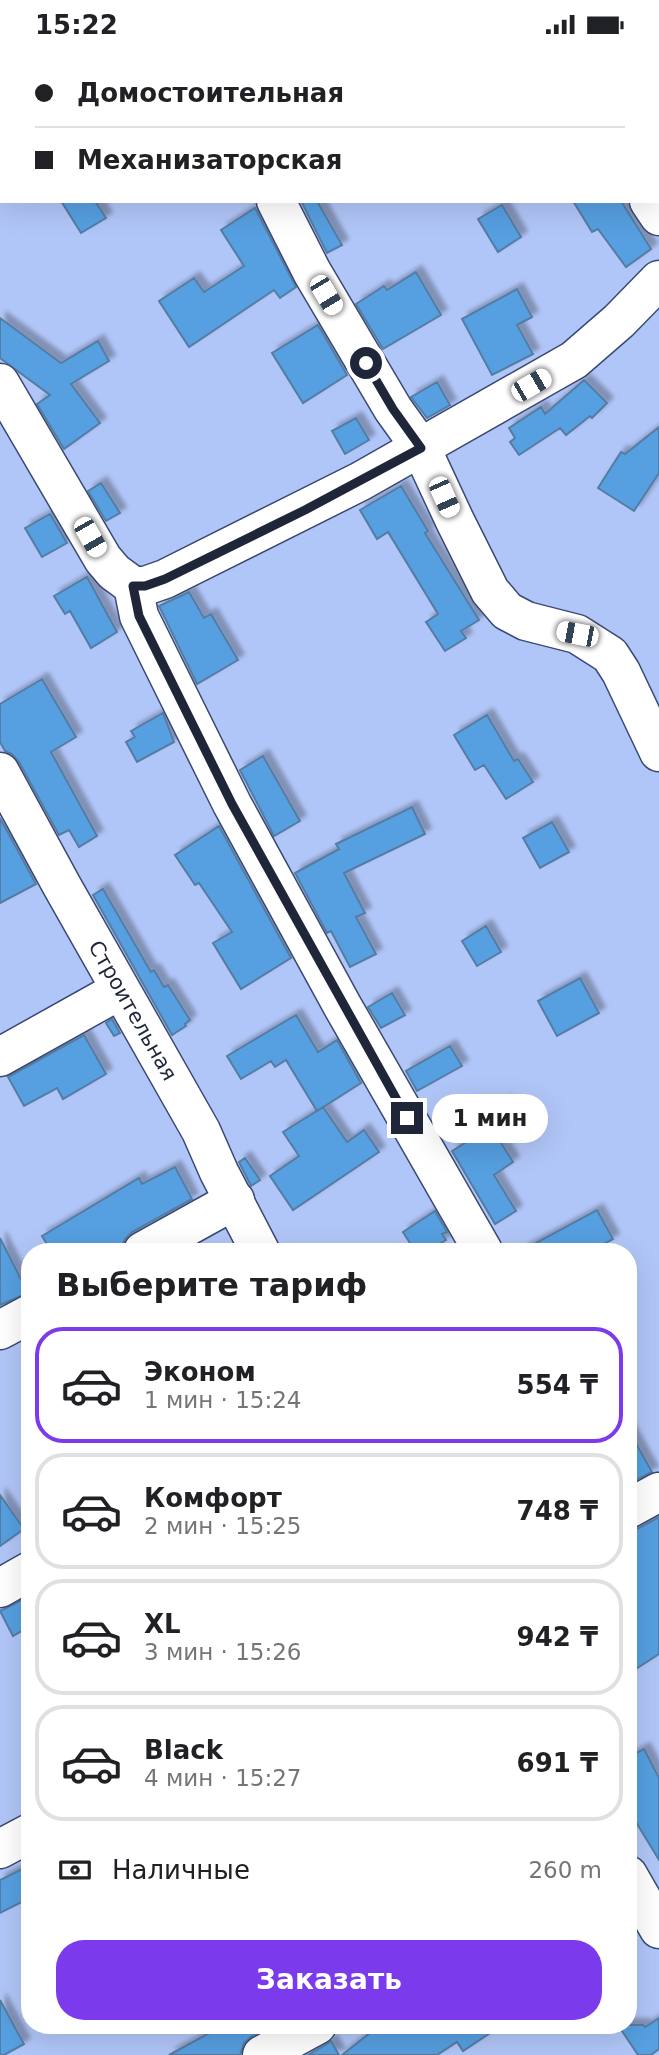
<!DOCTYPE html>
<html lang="ru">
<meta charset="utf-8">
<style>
body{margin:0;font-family:"DejaVu Sans",sans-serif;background:#f2f2f2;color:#202124;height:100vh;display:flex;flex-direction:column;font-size:26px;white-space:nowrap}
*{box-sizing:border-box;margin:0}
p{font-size:23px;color:#757577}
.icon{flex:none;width:38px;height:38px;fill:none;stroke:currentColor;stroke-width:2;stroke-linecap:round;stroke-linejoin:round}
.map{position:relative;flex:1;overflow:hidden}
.drawer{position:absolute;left:21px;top:1194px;width:616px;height:791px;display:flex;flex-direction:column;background:#fff;border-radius:28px;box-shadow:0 7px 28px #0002}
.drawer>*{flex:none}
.hud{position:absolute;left:0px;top:0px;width:660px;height:154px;box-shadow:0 7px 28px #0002;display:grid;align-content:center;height:154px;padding:0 35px;background:#fff}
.end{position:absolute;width:32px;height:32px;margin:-16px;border:9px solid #1f2639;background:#fff;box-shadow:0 0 0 4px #fff}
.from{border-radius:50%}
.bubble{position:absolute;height:49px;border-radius:24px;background:#fff;box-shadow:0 7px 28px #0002;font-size:23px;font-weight:700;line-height:49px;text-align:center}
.car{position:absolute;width:21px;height:42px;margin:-21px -10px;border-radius:9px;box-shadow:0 0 5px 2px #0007;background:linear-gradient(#fff 24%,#345 0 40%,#fff 0 76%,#345 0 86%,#fff 0)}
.hud b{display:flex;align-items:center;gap:24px;height:66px;font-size:26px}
.hud b+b{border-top:2px solid #e0e0e0}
.hud i{width:18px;height:18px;background:#202124}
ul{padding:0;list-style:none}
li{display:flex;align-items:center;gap:21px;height:116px;margin:0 14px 10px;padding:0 21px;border:4px solid #e0e0e0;border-radius:28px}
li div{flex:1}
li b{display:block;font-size:26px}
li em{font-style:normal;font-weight:700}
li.current{border-color:#7c3aed}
li>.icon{width:63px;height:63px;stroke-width:1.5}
h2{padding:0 35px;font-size:32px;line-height:84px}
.pay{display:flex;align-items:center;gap:18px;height:77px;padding:0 35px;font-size:26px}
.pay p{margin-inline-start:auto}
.button{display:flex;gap:14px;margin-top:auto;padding:14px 35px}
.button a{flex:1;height:80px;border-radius:28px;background:#7c3aed;color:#fff;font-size:28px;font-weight:700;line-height:80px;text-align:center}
.status{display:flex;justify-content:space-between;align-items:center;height:49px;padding:0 35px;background:#fff;direction:ltr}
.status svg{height:19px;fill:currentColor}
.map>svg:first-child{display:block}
</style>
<div class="status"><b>15:22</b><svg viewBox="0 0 49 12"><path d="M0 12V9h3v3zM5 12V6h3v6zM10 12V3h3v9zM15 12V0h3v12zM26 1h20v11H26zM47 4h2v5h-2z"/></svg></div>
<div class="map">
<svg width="659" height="2006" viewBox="0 0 659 2006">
<defs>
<filter id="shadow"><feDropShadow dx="6" dy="-6" stdDeviation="2" flood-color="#0004"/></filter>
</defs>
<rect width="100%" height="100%" fill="#b1c6f8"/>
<path fill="#569fe0" stroke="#547ca2" stroke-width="2" filter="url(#shadow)" d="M61,152H95L106,169L81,184Z
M301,152H317L342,196L327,204Z
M573,152H621L651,200L626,218L598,180L592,183Z
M502,156L521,188L498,203L478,170Z
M255,159L296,238L280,249L274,241L189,298L159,252L194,229L204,243L244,217L221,181Z
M416,223L441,266L383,300L356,255L384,237L387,241Z
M517,240L532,268L517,276L533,305L492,326L462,270Z
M0,269L61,314L98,292L109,312L71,335L100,374L64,400L37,355L50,346L0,309Z
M318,276L347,326L303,354L272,304Z
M584,331L607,354L592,369L590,367L566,386L560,379L519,406L510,393L515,389L509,379L541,358L545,365Z
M437,333L450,356L427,369L411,348Z
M356,369L369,391L345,405L332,382Z
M659,378V424L634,462L598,439L621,403L625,405Z
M101,434L120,464L106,472L88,442Z
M401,437L428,482L425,484L479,571L461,582L466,589L445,602L426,573L438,565L388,483L377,490L360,461Z
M50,465L67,494L42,508L25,479Z
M87,528L117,583L91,599L70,562L65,565L54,547Z
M189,543L204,569L211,565L238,611L197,635L159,557Z
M42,630L76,688L51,703L97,787L79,798L69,781L59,786L19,713L12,705L5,702L0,693V655Z
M163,664L174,693L137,713L126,693L135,688L131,682Z
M487,666L514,712L518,710L533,733L506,750L484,716L475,721L454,686Z
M263,707L300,772L274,787L240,721Z
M412,758L425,785L344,824L365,864L356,868L376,905L350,918L331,882L327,884L295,824L339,800L336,795Z
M0,769L36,835L0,854Z
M552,773L569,803L540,819L523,789Z
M219,777L291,909L241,940L213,894L232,883L199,834L195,836L175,806Z
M103,840L151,923L154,921L164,938L168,936L190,971L185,975L186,977L172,986L93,846Z
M486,877L501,903L477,917L462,892Z
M580,929L599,964L557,987L538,952Z
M392,944L405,966L381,979L368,958Z
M296,966L318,1003L337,991L361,1034L317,1062L286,1011L275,1018L271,1012L241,1030L227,1007Z
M112,970L120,984L114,987L106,974Z
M84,986L106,1025L63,1050L57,1039L24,1057L8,1028Z
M450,997L462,1017L417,1042L406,1022Z
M505,1053L516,1072L495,1084L513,1113L494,1126L516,1162L495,1175L452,1102L473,1089L466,1077Z
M323,1058L347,1093L364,1081L379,1103L293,1161L270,1127L299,1107L283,1083Z
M245,1109L260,1131L251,1137L239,1113Z
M175,1118L192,1150L132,1183L125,1190L122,1197L113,1202H51L42,1187L139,1129L142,1135Z
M597,1161L613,1190L591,1202H521Z
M435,1162L447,1183L442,1185L446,1191L428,1202H415L403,1183Z
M0,1189L28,1244L0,1256Z
M628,1380L652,1423L628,1435Z
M0,1446L24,1480L0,1497Z
M659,1468V1605L628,1625V1482L639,1479Z
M30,1547V1577L13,1587L0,1562Z
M644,1700L659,1729V1811L628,1760V1708Z
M22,1820L30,1835V1849L0,1864V1831Z
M0,1951L24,1995L4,2006H0Z
M659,1969V2000L651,2006H638L618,1976H643L645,1978Z
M224,1976H272L252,1987L244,1994L240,2006H169Z
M380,1976H502L463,2002L457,1993L437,2006H342Z
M331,1992L339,2006H308L327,1995Z"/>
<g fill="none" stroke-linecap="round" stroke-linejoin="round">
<defs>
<g id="minor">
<path d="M188,0L189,2"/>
<path d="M564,0L565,2"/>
<path d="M276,152L312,223L393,360L421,399L455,472L490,542L507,562L526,572L577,585L610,606L621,623L659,703"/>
<path d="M649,152L659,167"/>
<path d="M0,334L103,510L114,523L133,537L139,567L232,755L343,958L483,1202"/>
<path d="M133,537H145L165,530L361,432L574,311L619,272L659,231"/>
<path id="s1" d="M0,723L62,837L201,1082L219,1123L260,1202"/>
<path d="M0,1008L120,941"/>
<path d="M143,1202L235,1151"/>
<path d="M0,1281L30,1265"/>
<path d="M628,1460L659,1443"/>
<path d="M0,1539L30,1522"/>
<path d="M0,1800L30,1784"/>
<path d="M628,1826L659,1880"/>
<path d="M262,2006L317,1976"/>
</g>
</defs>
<use href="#minor" stroke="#394973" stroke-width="41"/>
<use href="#minor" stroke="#fff" stroke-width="38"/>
</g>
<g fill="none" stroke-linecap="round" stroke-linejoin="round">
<path stroke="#1f2639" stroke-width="9" d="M366,314L393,360L421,399L305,461L165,530L145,537H133L139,567L232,755L407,1069"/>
</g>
<g text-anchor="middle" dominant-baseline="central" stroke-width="7" stroke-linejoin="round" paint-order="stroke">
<g font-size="21" fill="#1f2639" stroke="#c2d3fc">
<text stroke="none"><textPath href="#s1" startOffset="273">Строительная</textPath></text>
</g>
</g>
</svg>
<i class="end from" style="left:366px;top:314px"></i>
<i class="end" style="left:407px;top:1069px"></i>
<div class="bubble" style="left:432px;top:1045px;width:116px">1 мин</div>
<i class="car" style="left:326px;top:246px;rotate:149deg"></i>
<i class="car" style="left:531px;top:336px;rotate:60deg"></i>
<i class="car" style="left:444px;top:448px;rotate:156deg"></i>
<i class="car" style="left:90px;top:488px;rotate:150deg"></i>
<i class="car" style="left:577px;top:585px;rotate:281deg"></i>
<div class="hud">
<b><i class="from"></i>Домостоительная</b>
<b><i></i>Механизаторская</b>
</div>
<section class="drawer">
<h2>Выберите тариф</h2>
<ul>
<li class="current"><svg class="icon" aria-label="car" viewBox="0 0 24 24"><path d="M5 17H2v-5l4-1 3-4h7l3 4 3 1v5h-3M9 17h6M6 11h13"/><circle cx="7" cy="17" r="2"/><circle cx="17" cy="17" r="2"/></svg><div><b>Эконом</b><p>1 мин · 15:24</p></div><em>554 ₸</em></li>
<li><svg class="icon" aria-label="car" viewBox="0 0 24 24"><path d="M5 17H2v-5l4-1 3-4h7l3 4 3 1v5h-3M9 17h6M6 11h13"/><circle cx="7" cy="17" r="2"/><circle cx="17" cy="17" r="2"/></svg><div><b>Комфорт</b><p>2 мин · 15:25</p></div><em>748 ₸</em></li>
<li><svg class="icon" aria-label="car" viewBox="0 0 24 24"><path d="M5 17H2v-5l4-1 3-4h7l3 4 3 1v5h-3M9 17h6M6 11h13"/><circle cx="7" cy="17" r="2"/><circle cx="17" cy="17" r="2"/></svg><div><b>XL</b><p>3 мин · 15:26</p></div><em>942 ₸</em></li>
<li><svg class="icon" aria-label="car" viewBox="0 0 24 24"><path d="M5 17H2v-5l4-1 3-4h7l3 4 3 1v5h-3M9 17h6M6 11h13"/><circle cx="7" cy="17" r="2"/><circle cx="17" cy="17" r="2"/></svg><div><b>Black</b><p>4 мин · 15:27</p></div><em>691 ₸</em></li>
</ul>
<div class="pay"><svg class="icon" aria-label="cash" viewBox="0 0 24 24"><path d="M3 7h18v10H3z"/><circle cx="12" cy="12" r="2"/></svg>Наличные<p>260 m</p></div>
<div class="button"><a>Заказать</a></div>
</section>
</div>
